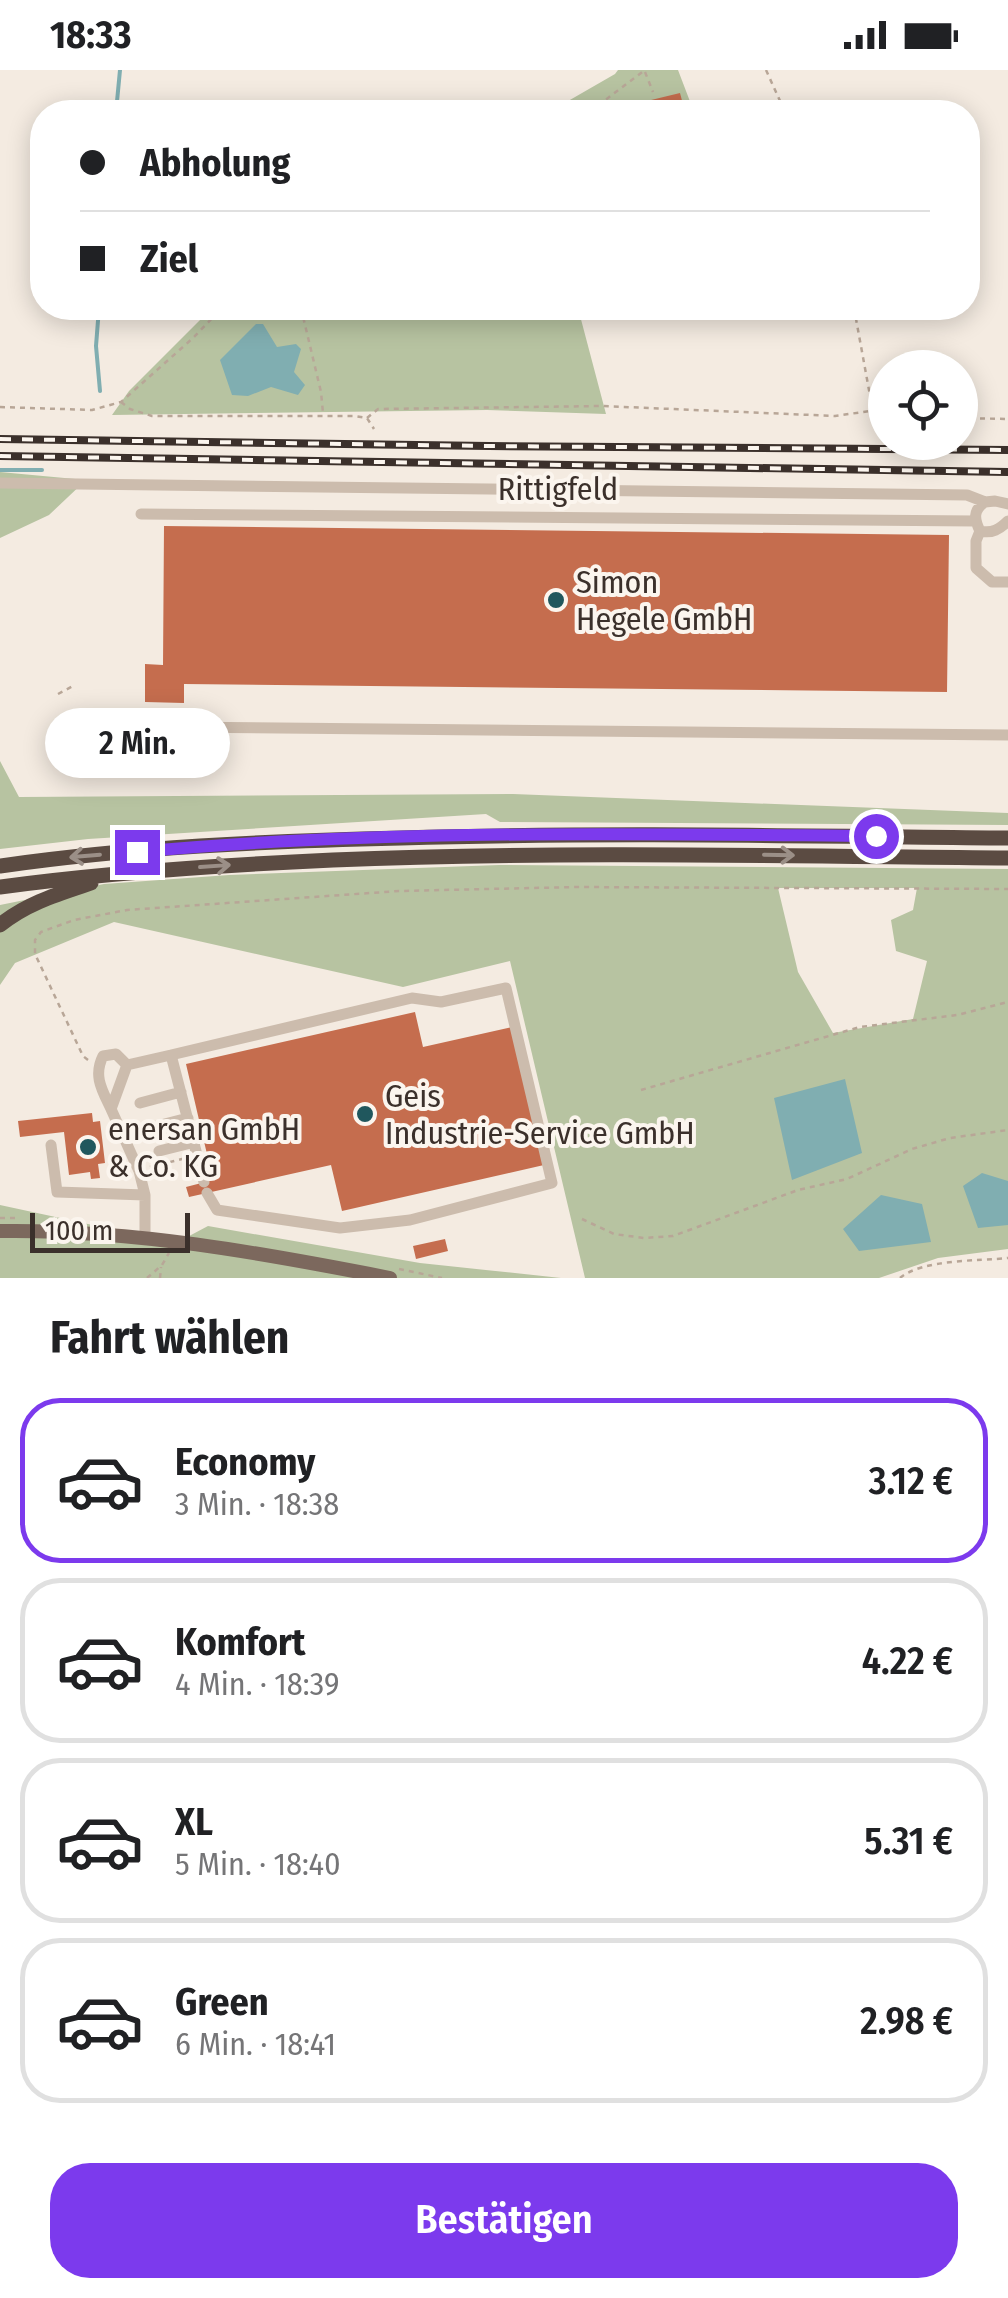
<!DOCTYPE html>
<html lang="de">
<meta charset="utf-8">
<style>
body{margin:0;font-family:"Fira Sans Condensed",sans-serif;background:#f2f2f2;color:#202124;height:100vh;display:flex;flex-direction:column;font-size:38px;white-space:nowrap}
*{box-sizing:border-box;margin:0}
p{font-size:32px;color:#757577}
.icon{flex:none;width:55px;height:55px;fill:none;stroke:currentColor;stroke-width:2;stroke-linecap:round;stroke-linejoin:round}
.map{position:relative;height:1208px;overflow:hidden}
.sheet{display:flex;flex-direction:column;background:#fff;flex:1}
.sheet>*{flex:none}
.guide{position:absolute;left:30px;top:30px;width:950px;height:220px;border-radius:40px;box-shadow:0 5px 25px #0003;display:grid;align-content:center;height:220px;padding:0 50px;background:#fff}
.buttons{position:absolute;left:868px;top:280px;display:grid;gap:20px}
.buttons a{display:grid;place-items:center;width:110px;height:110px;border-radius:50%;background:#fff;box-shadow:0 5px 25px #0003;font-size:50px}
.scale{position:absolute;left:30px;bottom:25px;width:160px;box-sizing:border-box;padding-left:10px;border:5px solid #3b302b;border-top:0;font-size:28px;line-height:35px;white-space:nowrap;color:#3b302b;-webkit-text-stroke:8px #fbf5ee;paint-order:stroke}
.end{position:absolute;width:45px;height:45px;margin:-22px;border:12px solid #7c3aed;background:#fff;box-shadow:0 0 0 5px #fff}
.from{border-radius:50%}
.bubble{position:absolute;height:70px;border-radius:35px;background:#fff;box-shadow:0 5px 25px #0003;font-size:32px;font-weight:600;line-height:70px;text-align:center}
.guide b{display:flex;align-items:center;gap:35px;height:95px;font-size:38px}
.guide b+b{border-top:2px solid #e0e0e0}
.guide i{width:25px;height:25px;background:#202124}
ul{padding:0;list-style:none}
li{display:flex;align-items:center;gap:30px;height:165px;margin:0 20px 15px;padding:0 30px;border:5px solid #e0e0e0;border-radius:40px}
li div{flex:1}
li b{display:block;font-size:38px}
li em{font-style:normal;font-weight:600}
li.current{border-color:#7c3aed}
li>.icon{width:90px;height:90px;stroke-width:1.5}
h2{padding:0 50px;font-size:45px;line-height:120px}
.cta{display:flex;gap:20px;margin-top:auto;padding:20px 50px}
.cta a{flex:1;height:115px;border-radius:40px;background:#7c3aed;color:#fff;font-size:40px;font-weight:600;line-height:115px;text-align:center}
.status{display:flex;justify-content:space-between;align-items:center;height:70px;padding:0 50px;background:#fff;direction:ltr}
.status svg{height:28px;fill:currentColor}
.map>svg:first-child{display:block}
</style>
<div class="status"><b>18:33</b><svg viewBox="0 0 49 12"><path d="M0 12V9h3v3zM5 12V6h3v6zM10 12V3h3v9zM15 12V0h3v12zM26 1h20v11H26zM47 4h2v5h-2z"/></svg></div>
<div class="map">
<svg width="1008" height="1208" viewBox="0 0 1008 1208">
<rect width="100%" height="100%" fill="#f4ebe1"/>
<path fill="#b7c3a1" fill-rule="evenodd" d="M618,0H678L694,42H549L615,4Z
M212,238H578L606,344L487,340L112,345L129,321Z
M0,402L86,410L49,445L0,468Z
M0,691L19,727L513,724L1008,743V755L500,752L486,744L88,769L0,779Z
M499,795L1008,799V1179L938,1188L879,1208H585L510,891L403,917L114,852L15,893L0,915V835L104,814L229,805ZM778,818H917L913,840L891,850L896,881L927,891L913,949L833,963L798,902Z
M0,1135L176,1173L208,1156L420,1193L561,1208H0Z"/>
<path fill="#80aeb1" d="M256,254H263L277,277L296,274L301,279L294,302L305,315L298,325L271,317L248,326L232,325L220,290Z
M845,1009L862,1083L792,1110L774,1028Z
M982,1103L1008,1111V1155L978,1158L963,1116Z
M881,1125L922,1134L931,1172L859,1181L843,1159Z"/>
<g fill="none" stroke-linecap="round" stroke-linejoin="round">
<path stroke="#80aeb1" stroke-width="4" d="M116,42L120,0
M99,238L96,276L100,321
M0,400H42"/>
</g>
<path fill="#c56d4e" d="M680,23L685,42H650L647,31Z
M164,456L949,465L947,622L184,614V633L145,632V594L163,595Z
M415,942L423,977L512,957L544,1095L342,1141L331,1095L189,1127L186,1117L213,1110L186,994Z
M92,1043L93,1052L100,1051L105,1093L98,1094L100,1108L91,1109L90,1102L69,1105L64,1062L20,1067L18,1051Z
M445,1169L448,1181L416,1189L413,1176Z"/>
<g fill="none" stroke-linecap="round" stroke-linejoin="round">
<path stroke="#b8a697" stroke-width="2.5" stroke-dasharray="5 5" stroke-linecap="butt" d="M766,0L785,42
M645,2L653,22
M579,42L604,31L645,0
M301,238L321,322L323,343
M854,238L871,331L877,340L885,345
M121,332L130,339L152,346H354L367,348L374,359
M0,337L92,340L121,332L193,268L222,238
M367,348L378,339L602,336L835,346L877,340
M960,348L1008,349
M58,624L73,616
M88,990L83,986L35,884V870L41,862L74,850L127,840L399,821L577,817L1008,819
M641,1020L860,957L957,945L1008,932
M150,1097L186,1088
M0,1148H15
M582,1149L614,1164L644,1168L673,1166L798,1120L847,1109L912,1079L950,1068L1008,1060
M399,1199L442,1208
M147,1208L162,1195L169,1183
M160,1208L161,1197
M900,1208C922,1189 979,1191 1008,1188"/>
<path stroke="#ccbcad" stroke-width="11" d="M0,413L967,425L985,432L995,431L1008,434
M985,432C973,440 974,449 980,461C992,464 1000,459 1008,451
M141,444L975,451
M980,461L976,471V498L992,512H1008
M137,679L171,657L1008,665
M171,985L412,928L441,932L506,918L552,1113L410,1150L340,1158L217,1140L207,1123
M127,995L171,985L204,1112
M140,1033L181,1022
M111,1039C102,1020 93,1006 103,986L116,984L127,995L111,1039L139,1101L145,1125V1169
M149,1058L188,1048
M51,1075L57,1122L145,1125
M159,1081L195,1072"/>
<path stroke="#7c685d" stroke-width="14" d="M0,1161C131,1159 262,1183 390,1208"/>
<path stroke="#5b4b42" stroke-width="15" d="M0,796C133,777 267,771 401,768C603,762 806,766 1008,768
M0,817C110,802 222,795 333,790C558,781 783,786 1008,788
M0,855C27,833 58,824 91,813"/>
<defs>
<path id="rail" d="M0,369L489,376L1008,380
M0,386L1008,402"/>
</defs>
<use href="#rail" stroke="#3b302b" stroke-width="8"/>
<use href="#rail" stroke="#fbf5ee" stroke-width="4" stroke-dasharray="11" stroke-linecap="butt"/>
</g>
<defs><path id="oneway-shaft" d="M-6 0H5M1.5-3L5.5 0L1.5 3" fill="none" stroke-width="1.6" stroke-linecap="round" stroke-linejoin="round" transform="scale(2.5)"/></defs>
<g stroke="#9b8f87">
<use href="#oneway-shaft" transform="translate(779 785) rotate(1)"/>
<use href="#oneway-shaft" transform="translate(85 786) rotate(175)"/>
<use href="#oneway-shaft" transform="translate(215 796) rotate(-4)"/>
</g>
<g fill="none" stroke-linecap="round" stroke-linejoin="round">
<path stroke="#7c3aed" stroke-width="12" d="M137,782C382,759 630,764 876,766"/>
</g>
<g fill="#20575d" stroke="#fbf5ee" stroke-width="4">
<circle cx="556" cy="530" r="10"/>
<circle cx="365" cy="1044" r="10"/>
<circle cx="88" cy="1077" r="10"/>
</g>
<g text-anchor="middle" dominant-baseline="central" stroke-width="8" stroke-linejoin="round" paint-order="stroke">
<g font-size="32" fill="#3b302b" stroke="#fbf5ee">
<text x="558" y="419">Rittigfeld</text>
</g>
<g font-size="32" fill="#3b302b" stroke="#fbf5ee" text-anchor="start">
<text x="576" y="512">Simon<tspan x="576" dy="37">Hegele GmbH</tspan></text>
<text x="385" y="1026">Geis<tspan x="385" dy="37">Industrie-Service GmbH</tspan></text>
<text x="108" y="1059">enersan GmbH<tspan x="108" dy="37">&amp; Co. KG</tspan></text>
</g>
</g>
</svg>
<div class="buttons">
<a><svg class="icon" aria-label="locate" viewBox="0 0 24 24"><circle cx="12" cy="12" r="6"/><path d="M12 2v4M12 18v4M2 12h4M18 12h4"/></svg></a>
</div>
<div class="scale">100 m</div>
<i class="end from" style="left:876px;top:766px"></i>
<i class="end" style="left:137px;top:782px"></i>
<div class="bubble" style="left:45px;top:638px;width:185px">2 Min.</div>
<div class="guide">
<b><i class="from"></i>Abholung</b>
<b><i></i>Ziel</b>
</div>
</div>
<section class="sheet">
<h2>Fahrt wählen</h2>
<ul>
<li class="current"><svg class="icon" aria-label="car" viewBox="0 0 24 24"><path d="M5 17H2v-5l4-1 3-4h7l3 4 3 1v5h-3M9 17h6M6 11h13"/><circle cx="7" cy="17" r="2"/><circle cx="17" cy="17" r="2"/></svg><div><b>Economy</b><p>3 Min. · 18:38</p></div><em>3.12 €</em></li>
<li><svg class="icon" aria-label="car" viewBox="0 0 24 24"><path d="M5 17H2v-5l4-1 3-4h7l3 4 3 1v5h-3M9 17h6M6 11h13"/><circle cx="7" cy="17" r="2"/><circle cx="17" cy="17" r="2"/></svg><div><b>Komfort</b><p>4 Min. · 18:39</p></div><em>4.22 €</em></li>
<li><svg class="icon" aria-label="car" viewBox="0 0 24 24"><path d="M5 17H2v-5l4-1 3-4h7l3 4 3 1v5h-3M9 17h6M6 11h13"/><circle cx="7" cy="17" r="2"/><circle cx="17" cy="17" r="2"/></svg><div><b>XL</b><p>5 Min. · 18:40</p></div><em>5.31 €</em></li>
<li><svg class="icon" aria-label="car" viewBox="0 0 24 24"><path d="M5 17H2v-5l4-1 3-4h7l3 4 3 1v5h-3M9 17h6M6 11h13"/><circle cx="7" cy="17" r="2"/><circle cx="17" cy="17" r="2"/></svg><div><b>Green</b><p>6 Min. · 18:41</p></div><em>2.98 €</em></li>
</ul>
<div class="cta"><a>Bestätigen</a></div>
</section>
